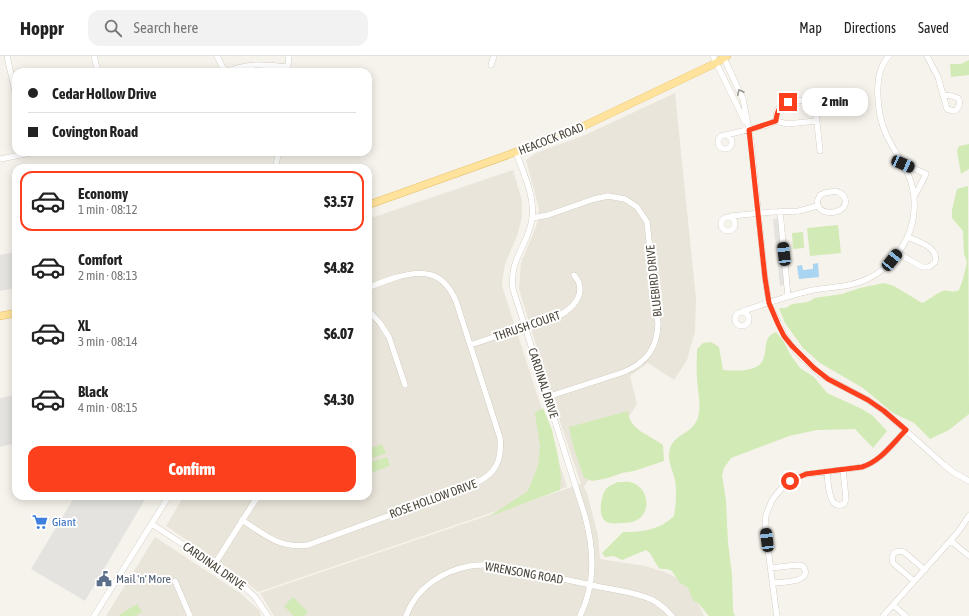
<!DOCTYPE html>
<meta charset="utf-8">
<style>
body{margin:0;font-family:"Asap Condensed",sans-serif;background:#f2f2f2;color:#222;height:100vh;display:flex;flex-direction:column;font-size:15px;white-space:nowrap}
*{box-sizing:border-box;margin:0}
p{font-size:13px;color:#767676}
.icon{flex:none;width:22px;height:22px;fill:none;stroke:currentColor;stroke-width:2;stroke-linecap:round;stroke-linejoin:round}
.map{position:relative;flex:1;overflow:hidden}
.details{position:absolute;left:12px;top:108px;width:360px;height:336px;display:flex;flex-direction:column;background:#fff;border-radius:12px;box-shadow:0 2px 10px #0003}
.details>*{flex:none}
.guide{position:absolute;left:12px;top:12px;width:360px;height:88px;border-radius:12px;box-shadow:0 2px 10px #0003;display:grid;align-content:center;height:88px;padding:0 16px;background:#fff}
.end{position:absolute;width:18px;height:18px;margin:-9px;border:5px solid #fc3f1d;background:#fff;box-shadow:0 0 0 2px #fff}
.from{border-radius:50%}
.bubble{position:absolute;height:28px;border-radius:12px;background:#fff;box-shadow:0 2px 10px #0003;font-size:13px;font-weight:800;line-height:28px;text-align:center}
.car{position:absolute;width:12px;height:24px;margin:-12px -6px;border-radius:5px;box-shadow:0 0 3px 1px #0007;background:linear-gradient(#222 24%,#8ab4d8 0 40%,#222 0 76%,#8ab4d8 0 86%,#222 0)}
.guide b{display:flex;align-items:center;gap:14px;height:38px;font-size:15px}
.guide b+b{border-top:1px solid #e0e0e0}
.guide i{width:10px;height:10px;background:#222}
ul{padding:7px 0 0;list-style:none}
li{display:flex;align-items:center;gap:12px;height:60px;margin:0 8px 6px;padding:0 8px;border:2px solid transparent;border-radius:12px}
li div{flex:1}
li b{display:block;font-size:15px}
li em{font-style:normal;font-weight:800}
li.active{border-color:#fc3f1d}
li>.icon{width:36px;height:36px;stroke-width:1.5}
.action{display:flex;gap:8px;margin-top:auto;padding:8px 16px}
.action a{flex:1;height:46px;border-radius:12px;background:#fc3f1d;color:#fff;font-size:16px;font-weight:800;line-height:46px;text-align:center}
header{display:flex;align-items:center;gap:24px;box-sizing:border-box;height:56px;padding:0 20px;background:#fff;border-bottom:1px solid #e0e0e0}
header strong{font-size:19px}
nav{display:flex;gap:22px;margin-inline-start:auto;font-size:14px}
.search{width:280px;height:36px;background:#f2f2f2;display:flex;align-items:center;gap:10px;box-sizing:border-box;padding:0 14px;border-radius:12px;color:#767676;font-size:15px}
.map>svg:first-child{display:block}
</style>
<header>
<strong>Hoppr</strong>
<div class="search"><svg class="icon" aria-label="search" viewBox="0 0 24 24"><circle cx="10" cy="10" r="6"/><path d="M15 15l6 6"/></svg>Search here</div>
<nav><a>Map</a><a>Directions</a><a>Saved</a></nav>
</header>
<div class="map">
<svg width="969" height="560" viewBox="0 0 969 560">
<rect width="100%" height="100%" fill="#f6f3ec"/>
<path fill="#eae5da" d="M675,37L696,243L695,275L687,304L674,324L648,307L630,320L637,348L584,431L587,437L598,479L600,503L645,510L665,516L681,524L696,542L704,560H274L260,537L581,428L551,339L519,233L521,207L537,168L539,153L526,104L536,97L585,79Z
M513,114L522,145V162L517,180L505,208L502,227L503,233L567,431L258,536L234,516L166,470L184,440H368V163Z
M155,481L240,537L259,554L261,560H106Z"/>
<path fill="#d2eab5" d="M969,4V19L951,21L950,8H961Z
M969,88V113L961,118L957,95L959,90Z
M968,130L969,358L949,374L930,383L914,367L893,357L863,332L820,307L803,292L785,267L779,252H786L792,248L808,246L815,242L842,238L860,232L884,227L894,230L922,247C929,244 936,237 943,235C950,233 950,238 959,234L963,223L967,206L964,198L963,175L952,162V154L957,133Z
M838,169L841,197L810,200L807,172Z
M803,176L804,192L793,193L792,177Z
M776,276L784,286L790,298L800,312L814,321L827,337L862,353L873,360L887,375L873,392L855,373L817,374L789,380L731,402L724,412L722,419L726,445L728,487L732,518L733,555L735,560H709L699,548L693,544L688,532L679,526L672,515L667,513H660C654,507 653,498 646,494L622,504L614,500L605,501L602,497L623,476C643,476 659,474 674,460C676,448 677,436 675,424C673,415 668,406 669,397C672,378 688,380 696,366C703,355 697,333 697,321C696,312 697,302 697,293L703,287L711,286L719,291L723,314C733,315 756,316 762,306C769,294 761,282 776,276Z
M543,352L552,374L558,400L561,421L560,434L488,461L528,435L538,409L540,391L535,357Z
M628,355C629,374 650,379 663,389L664,405L634,415L622,417L608,422L592,425L584,422L573,390L569,371Z
M382,388L386,397L368,404V393Z
M387,401L390,410L370,417L368,407Z
M618,426C623,426 629,425 633,427C648,432 652,456 637,464C632,467 625,467 619,467C613,468 609,468 604,464C598,458 601,438 607,432C610,429 614,428 618,426Z
M293,541L308,556L304,560H294L284,550Z
M137,548L142,556L135,560H120L119,559Z"/>
<path fill="#e5e3e0" d="M783,162L790,228L780,230L773,163Z
M16,196V232L0,235V199Z
M16,339V387L0,391V342Z
M75,440H147L85,545L31,513Z"/>
<path fill="#a9d4f2" d="M818,207L819,221L799,223L797,210L802,209L803,214L813,213V208Z"/>
<g fill="none" stroke-linecap="round" stroke-linejoin="round">
<defs>
<path id="minor" d="M7,0L16,40
M94,0L98,16
M217,0L225,16
M713,0L745,66
M723,0L743,43L751,85L765,222L769,247L784,279L797,297L821,319L868,344L884,355L943,408L953,416L969,425
M927,0L938,21L943,39
M491,9L494,0
M225,16C249,7 262,8 288,11
M287,16L289,0
M943,39L952,40L958,42C961,47 959,53 954,55L947,53Z
M776,65C776,62 776,58 777,55C779,51 782,49 786,47C798,41 810,45 816,57L820,95
M726,79L767,69L776,65L787,68L816,65
M718 86a7 7 0 1 1 14 0a7 7 0 1 1-14 0Z
M516,96C523,116 535,140 532,162C529,189 509,202 513,233L585,460C594,494 596,527 580,560
M0,103L36,96
M904,108L926,118L914,141
M276,112L278,96
M836,135C840,137 844,138 845,143C850,161 807,162 820,139L825,137Z
M780,155L788,241
M731,160L772,156L799,155L817,150
M721 168a7 7 0 1 1 14 0a7 7 0 1 1-14 0Z
M532,162L548,159L594,143L608,140L625,143L637,151L647,166L658,268C657,292 647,306 624,316L547,341
M898,197L922,211H929L935,206C939,191 918,186 908,181
M368,254L380,267L389,281L405,329
M743,255C766,248 789,239 813,234C832,231 852,231 869,222C883,216 894,203 902,191C916,170 918,141 908,118C902,104 892,92 886,78C877,58 872,17 889,0
M735 263a7 7 0 1 1 14 0a7 7 0 1 1-14 0Z
M470,289L556,261C568,256 584,243 579,227C578,224 575,221 574,219
M827,415C828,424 828,456 844,448L846,443L843,413
M242,464C265,479 280,493 308,489L465,432C490,422 503,412 500,382L456,245C443,215 423,213 394,222C385,225 376,228 368,232
M152,468L237,524L255,541L268,560
M951,485L969,500
M214,509L258,440
M770,512L798,509C801,509 804,510 805,514C809,527 780,526 772,527
M175,525L190,560
M914,525L893,507L892,502L894,497L898,495L904,496L925,514
M893,549L906,560
M94,560L169,440
M406,560C416,532 442,515 470,510C489,507 507,512 525,515C547,520 569,524 591,529C608,533 628,535 645,541C656,544 664,551 672,560
M777,560L776,554L765,470L766,459L772,444L785,428L802,419L862,411C881,405 892,388 906,374
M883,560L958,476L969,460"/>
<path id="major" d="M368,149L569,77L716,7L727,0
M0,260L16,257"/>
</defs>
<use href="#minor" stroke="#c2bbae" stroke-width="6"/>
<use href="#major" stroke="#e6c16a" stroke-width="8"/>
<use href="#minor" stroke="#fff" stroke-width="5.5"/>
<use href="#major" stroke="#ffe39c" stroke-width="7"/>
</g>
<defs><path id="oneway-chevron" d="M-2-3.5L2.5 0L-2 3.5" fill="none" stroke-width="1.6" stroke-linecap="round" stroke-linejoin="round"/></defs>
<use stroke="#9c9892" href="#oneway-chevron" transform="translate(740 36) rotate(-116)"/>
<g fill="none" stroke-linecap="round" stroke-linejoin="round">
<path stroke="#fc3f1d" stroke-width="5" d="M788,46C779,51 777,54 776,65L749,74L765,222L769,247L778,268L784,280L792,290L814,312L828,323L868,344L884,355L906,374C892,388 881,405 862,411L806,418L790,425"/>
</g>
<defs>
<symbol id="supermarket-bare" viewBox="-9 -9 18 18"><path d="M-6-5.5h2.5l.6 2H6L4.5 2H-2.5L-4.4-4H-6ZM-1.5 3.2a1.3 1.3 0 1 0 .1 0ZM3 3.2a1.3 1.3 0 1 0 .1 0Z" fill="#3f7fe0" stroke="#fff" stroke-width="2.5" paint-order="stroke"/></symbol>
<symbol id="civic-bare" viewBox="-9 -9 18 18"><path d="M-.6-6.5H3V-4.5H.6V-3L4-1V1h2V6H-6V1h2V-1L-.6-3ZM-1.2 2.5V6h2.4V2.5Z" fill="#5c6f8a" stroke="#fff" stroke-width="2.5" paint-order="stroke"/></symbol>
</defs>
<g fill-rule="evenodd">
<use href="#supermarket-bare" x="29" y="455" width="22" height="22"/>
<use href="#civic-bare" x="93" y="512" width="22" height="22"/>
</g>
<g text-anchor="middle" dominant-baseline="central" stroke-width="4" stroke-linejoin="round" paint-order="stroke">
<g font-size="12" fill="#4b4439" stroke="#fff">
<text transform="translate(551 83) rotate(-21)">HEACOCK ROAD</text>
<text transform="translate(654 225) rotate(-96)">BLUEBIRD DRIVE</text>
<text transform="translate(527 270) rotate(-19)">THRUSH COURT</text>
<text transform="translate(543 327) rotate(72)">CARDINAL DRIVE</text>
<text transform="translate(433 443) rotate(-20)">ROSE HOLLOW DRIVE</text>
<text transform="translate(214 510) rotate(35)">CARDINAL DRIVE</text>
<text transform="translate(524 517) rotate(10)">WRENSONG ROAD</text>
</g>
<g font-size="12" fill="#366cbe" stroke="#fff" text-anchor="start">
<text x="52" y="466">Giant</text>
</g>
<g font-size="12" fill="#4e5e75" stroke="#fff" text-anchor="start">
<text x="116" y="523">Mail 'n' More</text>
</g>
</g>
</svg>
<i class="end from" style="left:790px;top:425px"></i>
<i class="end" style="left:788px;top:46px"></i>
<div class="bubble" style="left:802px;top:32px;width:66px">2 min</div>
<i class="car" style="left:903px;top:108px;rotate:114deg"></i>
<i class="car" style="left:784px;top:198px;rotate:354deg"></i>
<i class="car" style="left:892px;top:204px;rotate:39deg"></i>
<i class="car" style="left:767px;top:484px;rotate:353deg"></i>
<div class="guide">
<b><i class="from"></i>Cedar Hollow Drive</b>
<b><i></i>Covington Road</b>
</div>
<section class="details">
<ul>
<li class="active"><svg class="icon" aria-label="car" viewBox="0 0 24 24"><path d="M5 17H2v-5l4-1 3-4h7l3 4 3 1v5h-3M9 17h6M6 11h13"/><circle cx="7" cy="17" r="2"/><circle cx="17" cy="17" r="2"/></svg><div><b>Economy</b><p>1 min · 08:12</p></div><em>$3.57</em></li>
<li><svg class="icon" aria-label="car" viewBox="0 0 24 24"><path d="M5 17H2v-5l4-1 3-4h7l3 4 3 1v5h-3M9 17h6M6 11h13"/><circle cx="7" cy="17" r="2"/><circle cx="17" cy="17" r="2"/></svg><div><b>Comfort</b><p>2 min · 08:13</p></div><em>$4.82</em></li>
<li><svg class="icon" aria-label="car" viewBox="0 0 24 24"><path d="M5 17H2v-5l4-1 3-4h7l3 4 3 1v5h-3M9 17h6M6 11h13"/><circle cx="7" cy="17" r="2"/><circle cx="17" cy="17" r="2"/></svg><div><b>XL</b><p>3 min · 08:14</p></div><em>$6.07</em></li>
<li><svg class="icon" aria-label="car" viewBox="0 0 24 24"><path d="M5 17H2v-5l4-1 3-4h7l3 4 3 1v5h-3M9 17h6M6 11h13"/><circle cx="7" cy="17" r="2"/><circle cx="17" cy="17" r="2"/></svg><div><b>Black</b><p>4 min · 08:15</p></div><em>$4.30</em></li>
</ul>
<div class="action"><a>Confirm</a></div>
</section>
</div>
